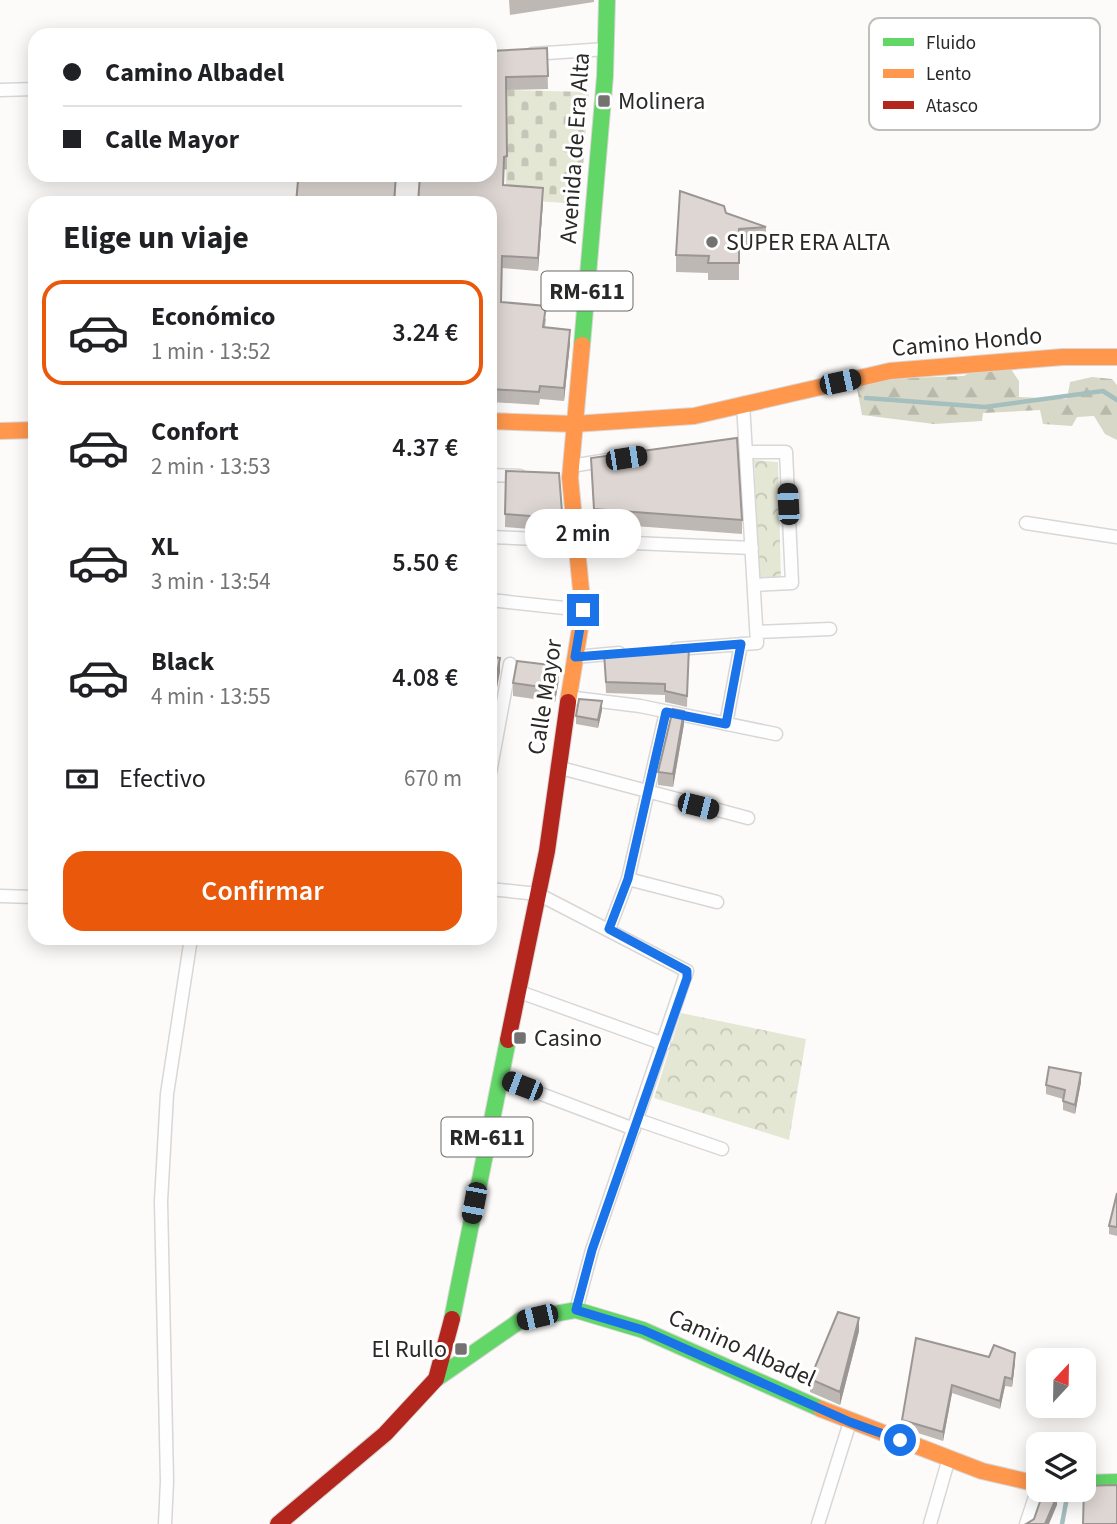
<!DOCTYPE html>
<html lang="es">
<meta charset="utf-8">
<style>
body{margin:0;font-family:"Source Sans 3",sans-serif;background:#f2f2f2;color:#202124;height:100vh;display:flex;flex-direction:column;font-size:26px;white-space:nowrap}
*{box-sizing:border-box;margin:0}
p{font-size:23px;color:#757577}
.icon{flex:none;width:38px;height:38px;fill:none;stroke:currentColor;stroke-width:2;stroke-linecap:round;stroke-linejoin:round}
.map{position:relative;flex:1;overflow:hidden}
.panel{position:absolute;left:28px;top:196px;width:469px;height:749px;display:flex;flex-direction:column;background:#fff;border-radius:21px;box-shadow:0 4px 18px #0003}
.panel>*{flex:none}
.hud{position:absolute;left:28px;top:28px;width:469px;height:154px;border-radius:21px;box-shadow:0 4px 18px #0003;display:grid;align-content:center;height:154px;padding:0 35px;background:#fff}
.needle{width:46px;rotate:22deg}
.controls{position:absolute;left:1026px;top:1348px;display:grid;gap:14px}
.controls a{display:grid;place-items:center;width:70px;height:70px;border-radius:14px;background:#fff;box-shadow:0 4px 18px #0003;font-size:35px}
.end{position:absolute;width:32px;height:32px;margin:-16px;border:9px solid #1a73e8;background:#fff;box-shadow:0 0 0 4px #fff}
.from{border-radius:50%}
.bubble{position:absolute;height:49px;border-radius:21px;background:#fff;box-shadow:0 4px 18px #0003;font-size:23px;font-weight:600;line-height:49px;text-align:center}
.car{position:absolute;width:21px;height:42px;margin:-21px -10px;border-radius:9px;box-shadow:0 0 5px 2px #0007;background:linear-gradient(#222 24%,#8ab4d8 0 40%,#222 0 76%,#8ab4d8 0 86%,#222 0)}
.hud b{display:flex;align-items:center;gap:24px;height:66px;font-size:26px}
.hud b+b{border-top:2px solid #e0e0e0}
.hud i{width:18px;height:18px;background:#202124}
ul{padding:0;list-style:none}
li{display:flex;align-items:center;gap:21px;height:105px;margin:0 14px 10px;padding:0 21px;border:4px solid transparent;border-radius:21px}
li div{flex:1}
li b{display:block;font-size:26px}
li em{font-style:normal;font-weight:600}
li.on{border-color:#ea580c}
li>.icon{width:63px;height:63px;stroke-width:1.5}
h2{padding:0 35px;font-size:32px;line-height:84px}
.pay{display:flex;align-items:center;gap:18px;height:77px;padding:0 35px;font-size:26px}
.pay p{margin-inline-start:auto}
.button{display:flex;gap:14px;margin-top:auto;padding:14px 35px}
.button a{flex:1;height:80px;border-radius:21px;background:#ea580c;color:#fff;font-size:28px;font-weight:600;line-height:80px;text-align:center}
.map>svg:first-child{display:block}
</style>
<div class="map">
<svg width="1117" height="1524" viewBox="0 0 1117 1524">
<defs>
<pattern id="forest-firs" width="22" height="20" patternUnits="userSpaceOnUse" patternTransform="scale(1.75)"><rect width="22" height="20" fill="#d7d8c7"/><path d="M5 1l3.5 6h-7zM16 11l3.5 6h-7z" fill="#b9b9ab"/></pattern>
<pattern id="cemetery-stones" width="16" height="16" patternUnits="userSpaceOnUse" patternTransform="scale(1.75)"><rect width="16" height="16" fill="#e5e7d5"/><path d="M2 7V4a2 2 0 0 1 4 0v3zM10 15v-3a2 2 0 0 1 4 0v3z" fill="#c5c6b7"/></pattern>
<pattern id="park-crowns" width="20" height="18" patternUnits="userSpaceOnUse" patternTransform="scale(1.75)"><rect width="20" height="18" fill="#e5e7d5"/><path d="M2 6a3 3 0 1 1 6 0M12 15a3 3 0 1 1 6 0" fill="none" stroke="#c5c6b7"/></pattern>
</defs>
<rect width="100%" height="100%" fill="#fdfbf9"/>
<path fill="url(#forest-firs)" d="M1009,366L1019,381V397L1067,399L1070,382L1092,377L1112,379L1117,385V440L1105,434L1094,416L1077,417L1072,426L1043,424L1040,410L983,413L982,421L934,424L862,415L857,388L880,379L964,376L976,368Z"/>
<path fill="url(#cemetery-stones)" d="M506,90L589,92L580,204L506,199Z"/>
<path fill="url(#park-crowns)" d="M754,460L778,462L781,580H759Z
M681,1013L806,1039L789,1140L654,1098Z"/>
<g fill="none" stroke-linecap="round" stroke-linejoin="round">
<path stroke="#a4bfbe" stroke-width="4.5" d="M866,398L985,407L1103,391L1117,400
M1062,1524L1068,1492"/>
<defs>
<path id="street" d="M532,54L606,49
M0,90L35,89
M746,452H786L792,583L754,585
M571,466L608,460
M490,475L520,476
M1026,523L1117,537
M490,537L752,548
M490,600L583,610
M757,632L830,629
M676,649L757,643L743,403
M575,657L619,653
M567,697L640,706L776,734
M726,724L741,644
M557,767L748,818
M490,773L510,664
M628,879L717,902
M490,889L538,894L687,971L592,1250L576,1310
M0,896L35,897
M609,929L628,879L666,712
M517,991L664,1044
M499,1078L634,1129
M638,1120L722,1149
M165,1524L167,1481L161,1201L167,1094L191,938
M818,1524L850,1422
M930,1524L949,1458
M1026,1524L1038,1488"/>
<path id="fast" d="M582,345L605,76L607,0
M452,1319L508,1040
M436,1379L521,1320L576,1310L643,1330L821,1409
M1083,1483L1117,1482"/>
<path id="slow" d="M490,421L574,424L694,416L890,371L1063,357H1117
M0,431L35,430
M568,702L583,610L570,478L582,345
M821,1409L982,1471L1038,1484"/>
<path id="jam" d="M508,1040L547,851L568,702
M278,1524L385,1434L436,1379L452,1319"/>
</defs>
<use href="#street" stroke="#d9d7d6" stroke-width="15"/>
<use href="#fast" stroke="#d9d7d6" stroke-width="18"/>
<use href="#slow" stroke="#d9d7d6" stroke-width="18"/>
<use href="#jam" stroke="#d9d7d6" stroke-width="18"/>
<use href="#street" stroke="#fffefe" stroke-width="12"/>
<use href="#fast" stroke="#63d668" stroke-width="16"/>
<use href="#slow" stroke="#ff974d" stroke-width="16"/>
<use href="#jam" stroke="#b3261e" stroke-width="16"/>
</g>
<path fill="#beb8b5" d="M509,0H594V2L510,15Z
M547,48L548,89L506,90L507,169L504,170L503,185L543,201L538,271L502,268L501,302L546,319L545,327L570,343L564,401L540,399L539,405L490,402V203L420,178L396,180L395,203H296L342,175H490V51Z
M726,213L766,227V244L739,246V280H708V273L676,272V255Z
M591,458L742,520V534L594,523Z
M506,471L562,512V525L556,531L505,527Z
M689,646L687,707L665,702V695L606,693L604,653Z
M559,679L555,702L513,696V683Z
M602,710L598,728L576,724V716Z
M684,724L673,787L658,785V772Z
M1081,1082L1075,1114L1063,1110V1099L1046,1094V1085Z
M1117,1193V1236L1109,1234V1226Z
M859,1331L840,1405L810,1392V1379Z
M989,1357L1015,1362L1012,1387L1005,1386L1000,1409L952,1393L943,1441L902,1428V1420Z"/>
<path fill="#9b9693" d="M543,188V201L538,271V258Z
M570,330V343L564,401V388Z
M562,512V525L556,531V518Z
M500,658V672L490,725V710Z
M559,666V679L555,702V689Z
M602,701V710L598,728V720Z
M684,711V724L673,787V774Z
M1081,1073V1082L1075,1114V1105Z
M859,1318V1331L840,1405V1392Z
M1015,1353V1362L1012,1387V1379Z
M1005,1377V1386L1000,1409V1401Z
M952,1385V1393L943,1441V1432Z
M1057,1496V1505L1049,1524H1045Z"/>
<path fill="#ddd6d2" stroke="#9b9693" stroke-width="2" d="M547,48L548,76L506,77L507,156L504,157L503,185L543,188L538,258L502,256L501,302L546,306L543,327L570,330L564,388L540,386L539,392L490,389V203H418L420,175H490V51Z
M342,175H396L394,203H296L298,181Z
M680,191L724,206L726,213L766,227L739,229V263H708L709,256L676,255Z
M737,438L742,520L594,509L591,458Z
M506,471L559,473L562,512L556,518L505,514Z
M689,646L687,696L665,691V684L606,682L604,653Z
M490,656L500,658L490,710Z
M517,661L559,666L555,689L513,683Z
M579,699L602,701L598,720L576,716Z
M673,709L684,711L673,774L658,772Z
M1049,1067L1081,1073L1075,1105L1063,1101L1065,1090L1046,1085Z
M1117,1193V1227L1109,1226Z
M838,1312L859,1318L840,1392L810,1379Z
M916,1338L989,1357L994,1345L1015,1353L1012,1379L1005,1377L1000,1401L952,1385L943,1432L902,1420Z
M1117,1485V1524H1083L1084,1486Z
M1044,1490L1057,1496L1045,1524H1026L1034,1519Z"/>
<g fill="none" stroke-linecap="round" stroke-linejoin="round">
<path stroke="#1a73e8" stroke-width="9" d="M583,610L575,657L741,644L726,724L666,712L628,879L609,929L687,971V978L592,1250L576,1310L643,1330L850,1422L900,1440"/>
</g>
<g fill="#747271" stroke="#fff" stroke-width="2.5">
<rect x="597" y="94" width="14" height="14" rx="3.5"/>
<circle cx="712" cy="242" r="7"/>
<rect x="513" y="1031" width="14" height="14" rx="3.5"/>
<rect x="454" y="1342" width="14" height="14" rx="3.5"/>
</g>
<g text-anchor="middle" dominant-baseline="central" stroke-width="6" stroke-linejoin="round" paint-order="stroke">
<g fill="#fff" stroke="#6b6968" stroke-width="2">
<rect x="541.5" y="271.5" width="91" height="39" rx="5"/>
<rect x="441.5" y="1117.5" width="91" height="39" rx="5"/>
</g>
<g font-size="23" font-weight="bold" fill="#2b2928">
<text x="587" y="291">RM-611</text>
<text x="487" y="1137">RM-611</text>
</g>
<g font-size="24" fill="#2b2928" stroke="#fff" text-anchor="start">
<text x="618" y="101">Molinera</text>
<text x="726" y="242">SUPER ERA ALTA</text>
<text x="534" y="1038">Casino</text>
<text x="447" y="1349" text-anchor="end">El Rullo</text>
</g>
<g font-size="24" fill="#2b2928" stroke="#fff">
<text transform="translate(575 148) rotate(-86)">Avenida de Era Alta</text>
<text transform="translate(967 342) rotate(-5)">Camino Hondo</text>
<text transform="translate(545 697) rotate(-81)">Calle Mayor</text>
<text transform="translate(742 1348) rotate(24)">Camino Albadel</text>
</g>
</g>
<rect x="869" y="18" width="231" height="112" rx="10" fill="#fff" stroke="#bfbfbe" stroke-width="2"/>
<rect x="883" y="38" width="31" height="8" fill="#63d668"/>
<rect x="883" y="69" width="31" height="9" fill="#ff974d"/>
<rect x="883" y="101" width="31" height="8" fill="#b3261e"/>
<g font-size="19" fill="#2b2928">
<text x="926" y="49">Fluido</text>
<text x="926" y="80">Lento</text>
<text x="926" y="112">Atasco</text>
</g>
</svg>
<div class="controls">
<a><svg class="needle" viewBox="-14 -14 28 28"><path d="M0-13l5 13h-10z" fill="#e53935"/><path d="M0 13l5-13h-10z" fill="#757577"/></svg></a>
<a><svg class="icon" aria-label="layers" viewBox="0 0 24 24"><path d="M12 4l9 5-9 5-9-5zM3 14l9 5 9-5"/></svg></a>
</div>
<i class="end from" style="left:900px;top:1440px"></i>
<i class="end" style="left:583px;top:610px"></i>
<div class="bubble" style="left:525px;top:509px;width:116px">2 min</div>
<i class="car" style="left:840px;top:382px;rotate:78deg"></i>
<i class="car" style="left:626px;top:458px;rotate:81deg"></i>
<i class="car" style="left:788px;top:504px;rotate:357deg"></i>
<i class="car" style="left:698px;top:806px;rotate:104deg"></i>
<i class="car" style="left:522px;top:1086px;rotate:291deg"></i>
<i class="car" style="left:474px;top:1203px;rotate:191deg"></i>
<i class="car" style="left:537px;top:1317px;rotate:257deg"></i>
<div class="hud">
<b><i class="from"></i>Camino Albadel</b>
<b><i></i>Calle Mayor</b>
</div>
<section class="panel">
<h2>Elige un viaje</h2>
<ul>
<li class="on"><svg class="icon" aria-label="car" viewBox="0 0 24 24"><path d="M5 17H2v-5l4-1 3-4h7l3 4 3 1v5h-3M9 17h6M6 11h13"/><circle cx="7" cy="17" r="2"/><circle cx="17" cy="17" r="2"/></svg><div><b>Económico</b><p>1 min · 13:52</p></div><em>3.24 €</em></li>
<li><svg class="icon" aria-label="car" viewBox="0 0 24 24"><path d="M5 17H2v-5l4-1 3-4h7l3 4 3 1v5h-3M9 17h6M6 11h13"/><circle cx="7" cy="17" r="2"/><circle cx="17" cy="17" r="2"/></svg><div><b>Confort</b><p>2 min · 13:53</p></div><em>4.37 €</em></li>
<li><svg class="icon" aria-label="car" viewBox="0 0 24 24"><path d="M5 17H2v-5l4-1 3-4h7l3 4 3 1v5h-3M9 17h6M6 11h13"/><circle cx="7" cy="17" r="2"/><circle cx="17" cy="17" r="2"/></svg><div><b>XL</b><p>3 min · 13:54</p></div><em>5.50 €</em></li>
<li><svg class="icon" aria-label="car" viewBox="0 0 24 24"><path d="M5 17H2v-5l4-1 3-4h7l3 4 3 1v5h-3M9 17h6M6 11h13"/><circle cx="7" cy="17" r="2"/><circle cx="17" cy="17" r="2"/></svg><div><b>Black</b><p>4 min · 13:55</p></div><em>4.08 €</em></li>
</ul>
<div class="pay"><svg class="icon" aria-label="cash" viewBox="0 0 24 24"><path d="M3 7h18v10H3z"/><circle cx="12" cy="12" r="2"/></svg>Efectivo<p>670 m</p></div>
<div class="button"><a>Confirmar</a></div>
</section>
</div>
